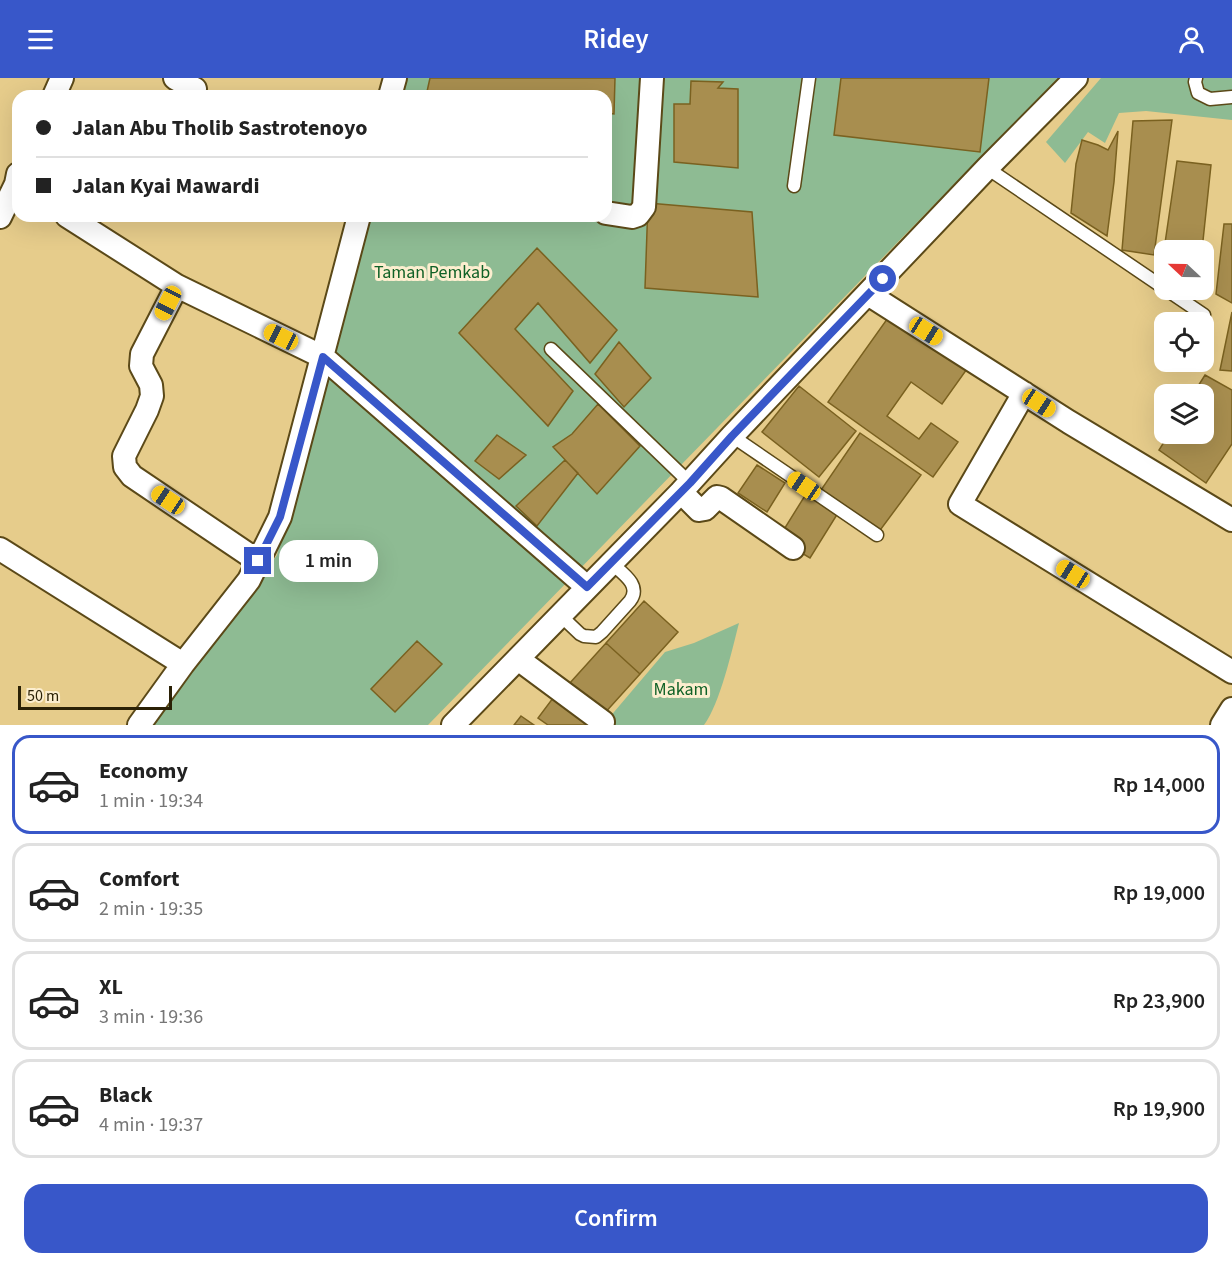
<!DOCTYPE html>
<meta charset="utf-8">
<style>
body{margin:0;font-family:"Source Sans 3",sans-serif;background:#f6f6f6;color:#222;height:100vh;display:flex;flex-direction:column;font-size:22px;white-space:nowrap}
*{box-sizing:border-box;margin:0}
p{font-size:20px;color:#767676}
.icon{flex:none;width:33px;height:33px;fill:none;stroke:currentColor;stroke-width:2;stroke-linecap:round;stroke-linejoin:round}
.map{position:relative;height:647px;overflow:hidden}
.details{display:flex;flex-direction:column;background:#fff;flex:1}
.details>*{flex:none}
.top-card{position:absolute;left:12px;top:12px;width:600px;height:132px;border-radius:18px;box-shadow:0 6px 24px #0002;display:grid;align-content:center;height:132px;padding:0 24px;background:#fff}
.needle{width:39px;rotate:292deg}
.tools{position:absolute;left:1154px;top:162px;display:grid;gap:12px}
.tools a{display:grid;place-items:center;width:60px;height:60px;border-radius:12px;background:#fff;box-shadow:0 6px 24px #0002;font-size:30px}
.scale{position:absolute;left:18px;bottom:15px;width:154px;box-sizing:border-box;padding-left:6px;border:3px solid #2b2106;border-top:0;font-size:16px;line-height:21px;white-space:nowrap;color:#2b2106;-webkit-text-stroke:4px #fceecf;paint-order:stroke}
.end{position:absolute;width:27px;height:27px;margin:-14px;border:8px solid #3857c9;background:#fff;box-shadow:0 0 0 3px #fff}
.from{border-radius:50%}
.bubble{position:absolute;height:42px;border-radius:18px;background:#fff;box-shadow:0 6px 24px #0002;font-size:20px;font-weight:600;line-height:42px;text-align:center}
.car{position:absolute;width:18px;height:36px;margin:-18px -9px;border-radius:8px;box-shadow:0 0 4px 2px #0007;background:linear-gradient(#f5c518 24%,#345 0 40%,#f5c518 0 76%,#345 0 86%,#f5c518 0)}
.top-card b{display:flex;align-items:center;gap:21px;height:57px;font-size:22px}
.top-card b+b{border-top:2px solid #e0e0e0}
.top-card i{width:15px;height:15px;background:#222}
ul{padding:10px 0 0;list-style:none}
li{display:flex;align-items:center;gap:18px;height:99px;margin:0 12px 9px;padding:0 12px;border:3px solid #e0e0e0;border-radius:18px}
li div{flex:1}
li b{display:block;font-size:22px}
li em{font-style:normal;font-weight:600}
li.current{border-color:#3857c9}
li>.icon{width:54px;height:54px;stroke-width:1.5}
.primary-button{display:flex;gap:12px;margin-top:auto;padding:12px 24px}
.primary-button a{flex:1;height:69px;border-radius:18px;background:#3857c9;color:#fff;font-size:24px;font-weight:600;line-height:69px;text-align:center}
header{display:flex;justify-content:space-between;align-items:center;height:78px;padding:0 24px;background:#3857c9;color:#fff;font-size:27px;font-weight:600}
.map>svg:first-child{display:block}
</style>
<header><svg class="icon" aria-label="menu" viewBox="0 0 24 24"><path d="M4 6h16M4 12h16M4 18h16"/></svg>Ridey<svg class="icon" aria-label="person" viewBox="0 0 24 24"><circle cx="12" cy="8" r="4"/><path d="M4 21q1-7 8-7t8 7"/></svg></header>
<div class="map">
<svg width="1232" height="647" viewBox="0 0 1232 647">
<rect width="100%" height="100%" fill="#e6cc8b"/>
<path fill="#8ebb93" d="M404,0H1059L1028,33L1002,57L428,647H152L148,645L244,525L277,477L367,138H606V18H399Z
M1101,0H1232V42L1146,33L1119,35L1105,65L1088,54L1065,85L1046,64Z
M739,545C732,572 720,626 704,647H603L665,574L694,565Z"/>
<path fill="#a88e4f" stroke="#7a6120" stroke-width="1.5" d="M430,0H615L614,36L606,35V18H426Z
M841,0H989L980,74L834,57Z
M691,3L723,4L718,10L738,11V90L674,84V26H690Z
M1172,42L1154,177L1122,172L1133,43Z
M1118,53L1114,104L1107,158L1071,135L1076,86L1082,62L1098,67L1108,72Z
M1177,83L1211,87L1202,172H1164Z
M648,125L752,134L758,219L645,210Z
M1224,146H1232V225L1216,216Z
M537,170L617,252L590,285L538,225L515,251L573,313L548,348L459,255Z
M1232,234V293L1220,292Z
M890,237L967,291L942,326L911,304L887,338L919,361L931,345L958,364L933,399L828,324Z
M619,264L651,300L624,329L595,296Z
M1205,297L1232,312V366L1206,405L1159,372L1169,356H1203V316H1193Z
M799,308L856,353L819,399L762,354Z
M598,326L640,368L597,416L553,369L572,356Z
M860,355L921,397L878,455L821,412Z
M497,357L526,377L499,401L475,383Z
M565,382L578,395L537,448L516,428Z
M757,387L785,405L767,434L738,415Z
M806,416L838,435L810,480L778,461Z
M644,523L678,554L640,596L606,565Z
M417,563L442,586L395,634L371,611Z
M606,565L640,596L603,637L569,606Z
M556,616L594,647H548L538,640Z
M521,638L534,647H514Z"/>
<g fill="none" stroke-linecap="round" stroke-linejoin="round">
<defs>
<path id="lane" d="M1196,0L1195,4L1198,15L1210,21L1232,19
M987,90L1164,210
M794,108L809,0
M1167,212L1204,237
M551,271L690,405
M732,358L877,457
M560,537L580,556L584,558L596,559L602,554L630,523C642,507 622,495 611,485"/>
<path id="street" d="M175,0L195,11
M54,18L62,0
M390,18L395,0
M606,135L632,139L638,137L644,129L652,0
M67,138L177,208L323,279L587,509
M0,139L16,106L18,96
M177,208L142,276L141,288L151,307L152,318L147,332L124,378L125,389L132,398L258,483
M868,216L1069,344L1232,442
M1024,315L960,426L1232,594
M681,414L699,432L705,431L717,419L721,420L793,470
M0,471L183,586
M518,581L603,644
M139,647L183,586L249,502L280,439L359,138
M453,647L681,414L732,358L987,90L1076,0
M1222,647L1232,631"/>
</defs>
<use href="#lane" stroke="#5b4918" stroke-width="15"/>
<use href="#street" stroke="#5b4918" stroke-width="26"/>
<use href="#lane" stroke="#fff" stroke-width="12"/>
<use href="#street" stroke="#fff" stroke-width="22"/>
</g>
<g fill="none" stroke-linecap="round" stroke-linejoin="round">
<path stroke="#3857c9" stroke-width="8" d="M258,483L280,439L323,279L587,509L690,405L732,358L883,201"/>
</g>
<g text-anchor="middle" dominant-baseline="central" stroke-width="6" stroke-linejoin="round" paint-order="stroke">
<g font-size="18" fill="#0f6126" stroke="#fceecf">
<text x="432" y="194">Taman Pemkab</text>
<text x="681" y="611">Makam</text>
</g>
</g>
</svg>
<div class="tools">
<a><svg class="needle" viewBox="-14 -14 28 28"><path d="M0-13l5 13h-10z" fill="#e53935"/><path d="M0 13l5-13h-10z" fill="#767676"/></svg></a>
<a><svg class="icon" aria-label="locate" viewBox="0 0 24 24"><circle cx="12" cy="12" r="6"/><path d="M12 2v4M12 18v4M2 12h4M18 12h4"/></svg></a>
<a><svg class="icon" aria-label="layers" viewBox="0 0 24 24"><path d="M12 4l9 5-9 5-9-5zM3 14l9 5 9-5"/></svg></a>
</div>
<div class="scale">50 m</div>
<i class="end from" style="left:883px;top:201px"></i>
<i class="end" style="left:258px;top:483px"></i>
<div class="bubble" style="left:279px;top:462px;width:99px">1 min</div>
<i class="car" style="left:168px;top:225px;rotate:207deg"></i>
<i class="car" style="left:926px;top:253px;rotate:122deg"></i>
<i class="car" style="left:281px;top:259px;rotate:296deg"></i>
<i class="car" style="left:1039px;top:325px;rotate:123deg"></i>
<i class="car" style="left:804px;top:408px;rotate:304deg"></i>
<i class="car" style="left:168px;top:422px;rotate:304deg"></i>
<i class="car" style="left:1073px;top:496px;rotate:302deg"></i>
<div class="top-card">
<b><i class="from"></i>Jalan Abu Tholib Sastrotenoyo</b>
<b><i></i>Jalan Kyai Mawardi</b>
</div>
</div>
<section class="details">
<ul>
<li class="current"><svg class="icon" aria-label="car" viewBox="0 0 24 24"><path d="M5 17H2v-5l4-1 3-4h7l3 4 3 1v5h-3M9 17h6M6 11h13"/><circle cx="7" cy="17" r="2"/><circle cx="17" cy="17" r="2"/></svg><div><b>Economy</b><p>1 min · 19:34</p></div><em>Rp 14,000</em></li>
<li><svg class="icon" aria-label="car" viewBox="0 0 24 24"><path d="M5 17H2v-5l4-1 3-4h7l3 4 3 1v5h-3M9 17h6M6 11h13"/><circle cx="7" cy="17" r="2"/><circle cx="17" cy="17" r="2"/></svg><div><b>Comfort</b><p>2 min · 19:35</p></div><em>Rp 19,000</em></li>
<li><svg class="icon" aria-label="car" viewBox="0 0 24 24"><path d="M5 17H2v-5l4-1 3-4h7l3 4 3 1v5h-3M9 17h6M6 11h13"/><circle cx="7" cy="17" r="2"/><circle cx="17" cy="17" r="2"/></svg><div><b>XL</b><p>3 min · 19:36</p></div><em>Rp 23,900</em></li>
<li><svg class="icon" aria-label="car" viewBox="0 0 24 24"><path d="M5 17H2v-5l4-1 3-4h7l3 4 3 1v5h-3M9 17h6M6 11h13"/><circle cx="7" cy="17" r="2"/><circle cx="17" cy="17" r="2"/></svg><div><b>Black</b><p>4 min · 19:37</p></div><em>Rp 19,900</em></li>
</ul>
<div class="primary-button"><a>Confirm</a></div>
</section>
